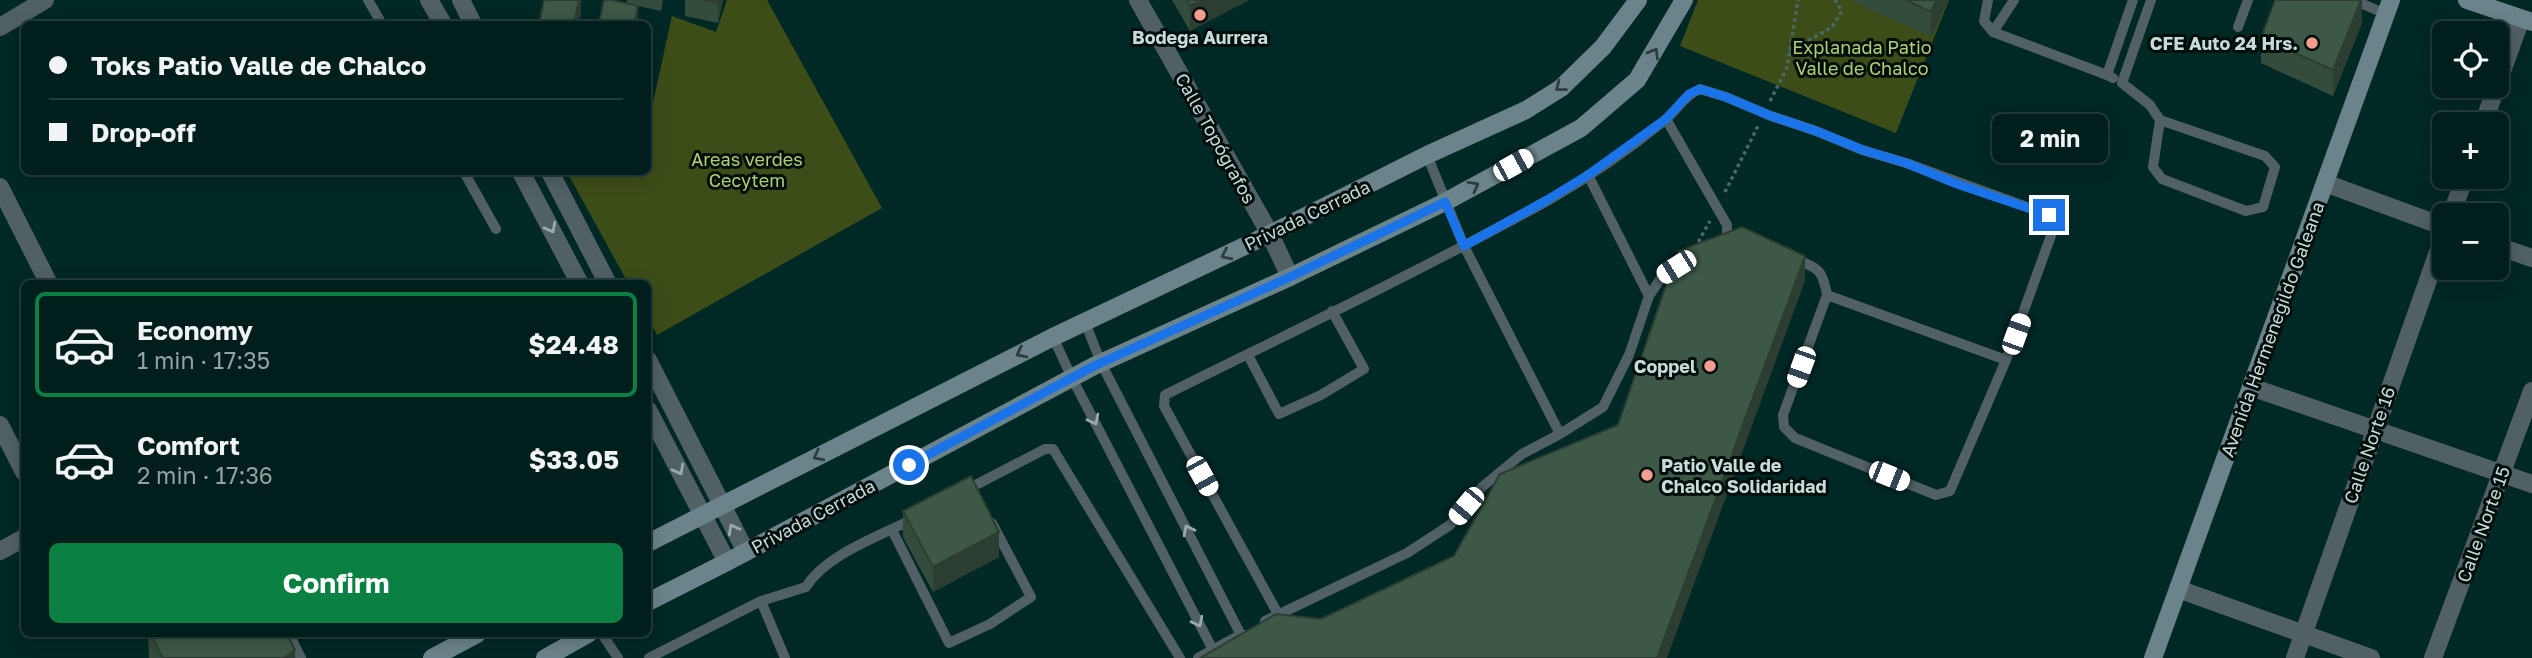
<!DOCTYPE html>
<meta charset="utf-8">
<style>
body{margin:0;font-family:"Golos Text",sans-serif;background:#0e2b29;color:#f1f3f6;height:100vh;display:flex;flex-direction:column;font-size:26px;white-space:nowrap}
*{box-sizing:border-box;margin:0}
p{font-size:23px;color:#95a2a3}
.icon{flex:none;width:38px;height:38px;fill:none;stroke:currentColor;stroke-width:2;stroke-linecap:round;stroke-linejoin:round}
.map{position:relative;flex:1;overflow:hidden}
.details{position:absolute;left:21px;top:280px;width:630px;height:357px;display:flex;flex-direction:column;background:#001e1c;border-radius:10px;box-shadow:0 4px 18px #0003,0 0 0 2px #223c3b}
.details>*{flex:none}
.guide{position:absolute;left:21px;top:21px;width:630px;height:154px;border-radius:10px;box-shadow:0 4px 18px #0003,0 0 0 2px #223c3b;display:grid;align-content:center;height:154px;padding:0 28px;background:#001e1c}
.controls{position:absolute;left:2432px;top:21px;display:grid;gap:14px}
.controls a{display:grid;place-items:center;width:77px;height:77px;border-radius:10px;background:#001e1c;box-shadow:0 4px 18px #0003,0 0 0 2px #223c3b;font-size:35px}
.end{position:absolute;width:32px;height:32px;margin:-16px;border:9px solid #1a73e8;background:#fff;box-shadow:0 0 0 4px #fff}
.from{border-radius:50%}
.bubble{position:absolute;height:49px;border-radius:10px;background:#001e1c;box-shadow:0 4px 18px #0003,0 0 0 2px #223c3b;font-size:23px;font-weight:700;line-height:49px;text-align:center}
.car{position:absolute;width:21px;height:42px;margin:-21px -10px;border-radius:9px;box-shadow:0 0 5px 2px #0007;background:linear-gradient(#fff 24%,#345 0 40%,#fff 0 76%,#345 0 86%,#fff 0)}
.guide b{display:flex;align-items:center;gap:24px;height:66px;font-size:26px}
.guide b+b{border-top:2px solid #223c3b}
.guide i{width:18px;height:18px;background:#f1f3f6}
ul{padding:12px 0 0;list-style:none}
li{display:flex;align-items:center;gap:21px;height:105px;margin:0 14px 10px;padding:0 14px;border:4px solid transparent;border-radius:10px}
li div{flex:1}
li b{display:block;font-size:26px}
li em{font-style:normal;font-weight:700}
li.active{border-color:#0b8043}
li>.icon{width:63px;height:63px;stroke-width:1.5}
.cta{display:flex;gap:14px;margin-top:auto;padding:14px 28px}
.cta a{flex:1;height:80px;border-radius:10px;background:#0b8043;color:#fff;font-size:28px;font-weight:700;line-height:80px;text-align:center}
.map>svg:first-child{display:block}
</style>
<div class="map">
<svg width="2532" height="658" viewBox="0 0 2532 658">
<rect width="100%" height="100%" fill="#002825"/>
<path fill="#3d4d18" d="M727,0H767L882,208L657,335L648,318V284L628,283L567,172H648V125L672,16L716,32Z
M1698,0H1949L1896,133L1680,46Z"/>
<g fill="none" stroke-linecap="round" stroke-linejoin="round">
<path stroke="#496966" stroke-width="3.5" stroke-dasharray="3.5 3.5" stroke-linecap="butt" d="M1790,51L1832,27L1842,11L1835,0
M1770,101L1787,68L1798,0
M1725,192L1759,124
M1695,248L1710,221"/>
<path stroke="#516064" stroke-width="10" d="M368,0L382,24
M1988,0L1984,21L1993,32L2107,75
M2151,0L2122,83L2150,105L2160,120L2153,167L2162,179L2246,211L2263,207L2275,167L2265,156L2160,120
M2353,0L2386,14
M2238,27L2248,0
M1993,32L2014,0
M2113,78L2107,75L2133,0
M1666,119L1727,225V236
M1427,155L1464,246L1560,434
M464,172L496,229
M1588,175L1649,296
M1827,295L2006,360
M1085,322L1101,363L1241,635
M1053,337L1072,378L1213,650
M1248,355L1279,414L1321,395L1364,369L1332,311
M964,491L1045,449H1053L1180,658
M892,530L949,643L990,624L1031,597L992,523
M761,601L785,658
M1278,614L1164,406L1165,395C1292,332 1422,270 1547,201C1586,179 1630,149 1665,120C1678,109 1684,96 1700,89L1726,97L1771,116L1816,131L1862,150L1906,163L2049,215L2053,230L2006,360L1950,491L1936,495L1795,438L1784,427L1783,415L1827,295C1822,267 1817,268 1792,258
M1265,621L1407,553L1450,525L1482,487L1522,454L1560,434L1603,407L1629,355L1649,296L1663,275L1682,264
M289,634L301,658
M602,634L618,658
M649,658L761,601L806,587C825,555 880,536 913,519
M1198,658L1242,634"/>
<path stroke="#516064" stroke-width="18" d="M429,0L443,24
M461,0L473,24
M1138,0L1270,234L1290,277
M0,27L45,0
M2483,124L2521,19
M521,172L580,284
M550,172L608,284
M2325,183L2445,227
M0,187L49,284
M2451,215L2465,177
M2497,246L2532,258
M648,360L746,552
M2251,387L2532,484
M648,410L727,562
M0,425L24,472
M0,551L24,538
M2178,589L2371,658
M2295,658L2445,232
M2433,658L2532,391"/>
<path stroke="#6b838a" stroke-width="18" d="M2467,0L2532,22
M648,543L1053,337L1270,234L1427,155L1526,110L1561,88L1603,47L1638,0
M648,602L727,562L1094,366L1290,277L1445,202L1581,128L1637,80L1684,0
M432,658L477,634
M545,658L588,634
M2153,658L2391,0"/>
</g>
<path fill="#344c3c" d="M627,0H663L661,11L638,6V24L627,3Z
M685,0H723L718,23L685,16Z
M1172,0H1249L1190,31Z
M1850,0H1948L1931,37Z
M2362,0V23L2333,96L2261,63V38Z
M903,511L999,557L933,592L903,537Z
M148,634H287L295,658H149Z"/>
<path fill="#2b3e31" d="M579,0H581V14L578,24H574Z
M719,0H723L718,23V3Z
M1201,0H1249L1190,31V6Z
M1936,0H1948L1931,37V12Z
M2361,0H2362V23L2333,96V70Z
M638,6V24H634Z
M1805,256V281L1667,658H1657Z
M999,532V557L933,592V567Z
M295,650V658H284Z"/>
<path fill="#3d5846" stroke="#2b3e31" stroke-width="2" d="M544,0H579L574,24H539Z
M604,0H611L638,6L634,24H599Z
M704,0H719L718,3Z
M1187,0H1201L1190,6Z
M1906,0H1936L1931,12Z
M2275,0H2361L2333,70L2261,38Z
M1742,227L1805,256L1657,658H1200L1276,614L1321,619L1454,556L1500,474L1618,425L1678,251Z
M971,476L999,532L933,567L903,511Z
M150,634H287L295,650L284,658H163Z"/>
<defs><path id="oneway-chevron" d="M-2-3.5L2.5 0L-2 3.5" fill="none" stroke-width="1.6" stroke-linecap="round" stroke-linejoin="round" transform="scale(1.75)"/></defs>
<g stroke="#2c3d3e">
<use href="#oneway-chevron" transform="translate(1654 53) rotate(-59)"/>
<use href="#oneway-chevron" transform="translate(1560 87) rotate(142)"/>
<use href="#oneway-chevron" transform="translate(1474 186) rotate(-29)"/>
<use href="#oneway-chevron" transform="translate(1226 255) rotate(154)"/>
<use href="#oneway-chevron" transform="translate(1021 353) rotate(153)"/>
<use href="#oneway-chevron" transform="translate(818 456) rotate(153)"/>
</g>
<g stroke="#98aaaa">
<use href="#oneway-chevron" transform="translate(551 228) rotate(62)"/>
<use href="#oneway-chevron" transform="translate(1094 420) rotate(63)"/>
<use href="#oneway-chevron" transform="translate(679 470) rotate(62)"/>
<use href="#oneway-chevron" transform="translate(733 529) rotate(-118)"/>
<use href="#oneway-chevron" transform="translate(1188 530) rotate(-117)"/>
<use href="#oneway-chevron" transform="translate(1198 622) rotate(63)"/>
</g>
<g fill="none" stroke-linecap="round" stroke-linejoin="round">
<path stroke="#1a73e8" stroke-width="9" d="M909,465L1094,366L1290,277L1445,202L1464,246L1547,200L1588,175L1666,119L1689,94L1700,89L1726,97L1771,116L1816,131L1863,150L1906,163L1957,184L2049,215"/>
</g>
<g fill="#f59d8f" stroke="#020e0c" stroke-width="2.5">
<circle cx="1200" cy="15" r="7"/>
<circle cx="2312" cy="43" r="7"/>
<circle cx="1710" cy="366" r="7"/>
<circle cx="1647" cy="475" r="7"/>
</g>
<g text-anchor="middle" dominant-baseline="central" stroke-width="6" stroke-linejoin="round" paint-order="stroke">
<g font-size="18" font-weight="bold" fill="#c7dbd8" stroke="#020e0c" text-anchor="end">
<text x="1200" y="37" text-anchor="middle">Bodega Aurrera</text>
<text x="2298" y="43">CFE Auto 24 Hrs.</text>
<text x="1696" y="366">Coppel</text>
<text x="1661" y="465" text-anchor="start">Patio Valle de<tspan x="1661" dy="21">Chalco Solidaridad</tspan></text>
</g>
<g font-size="18" fill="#b1cf73" stroke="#020e0c">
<text x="1862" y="47">Explanada Patio<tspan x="1862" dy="21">Valle de Chalco</tspan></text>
<text x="747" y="159">Areas verdes<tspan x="747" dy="21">Cecytem</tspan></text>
</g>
<g font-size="18" fill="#c7dbd8" stroke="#020e0c">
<text transform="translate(1216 138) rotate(61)">Calle Topógrafos</text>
<text transform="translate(1307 215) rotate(-26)">Privada Cerrada</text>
<text transform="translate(2272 329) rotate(-70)">Avenida Hermenegildo Galeana</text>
<text transform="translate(2369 445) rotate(-71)">Calle Norte 16</text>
<text transform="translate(813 516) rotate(-28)">Privada Cerrada</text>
<text transform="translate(2483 524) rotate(-70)">Calle Norte 15</text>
</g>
</g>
</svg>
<div class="controls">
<a><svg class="icon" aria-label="locate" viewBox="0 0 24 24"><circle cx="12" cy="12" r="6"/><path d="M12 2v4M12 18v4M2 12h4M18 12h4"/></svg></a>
<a>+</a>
<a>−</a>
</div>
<i class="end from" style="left:909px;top:465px"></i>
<i class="end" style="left:2049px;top:215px"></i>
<div class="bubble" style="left:1992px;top:114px;width:116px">2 min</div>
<i class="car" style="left:1513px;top:165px;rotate:61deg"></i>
<i class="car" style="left:1676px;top:267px;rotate:238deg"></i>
<i class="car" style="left:2016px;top:334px;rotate:20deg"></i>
<i class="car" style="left:1801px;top:367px;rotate:200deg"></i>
<i class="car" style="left:1202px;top:476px;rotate:151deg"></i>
<i class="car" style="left:1889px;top:476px;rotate:112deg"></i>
<i class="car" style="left:1466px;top:506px;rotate:220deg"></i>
<div class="guide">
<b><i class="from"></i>Toks Patio Valle de Chalco</b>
<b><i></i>Drop-off</b>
</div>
<section class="details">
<ul>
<li class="active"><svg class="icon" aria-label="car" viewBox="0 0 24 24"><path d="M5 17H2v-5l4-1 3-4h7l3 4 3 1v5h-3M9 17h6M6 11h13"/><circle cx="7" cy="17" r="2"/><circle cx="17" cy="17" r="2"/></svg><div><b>Economy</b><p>1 min · 17:35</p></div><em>$24.48</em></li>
<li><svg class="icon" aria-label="car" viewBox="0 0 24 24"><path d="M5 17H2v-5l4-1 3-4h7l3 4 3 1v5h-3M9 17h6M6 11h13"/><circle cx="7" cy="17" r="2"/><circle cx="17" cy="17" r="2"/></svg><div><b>Comfort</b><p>2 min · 17:36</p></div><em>$33.05</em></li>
</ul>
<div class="cta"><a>Confirm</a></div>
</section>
</div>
